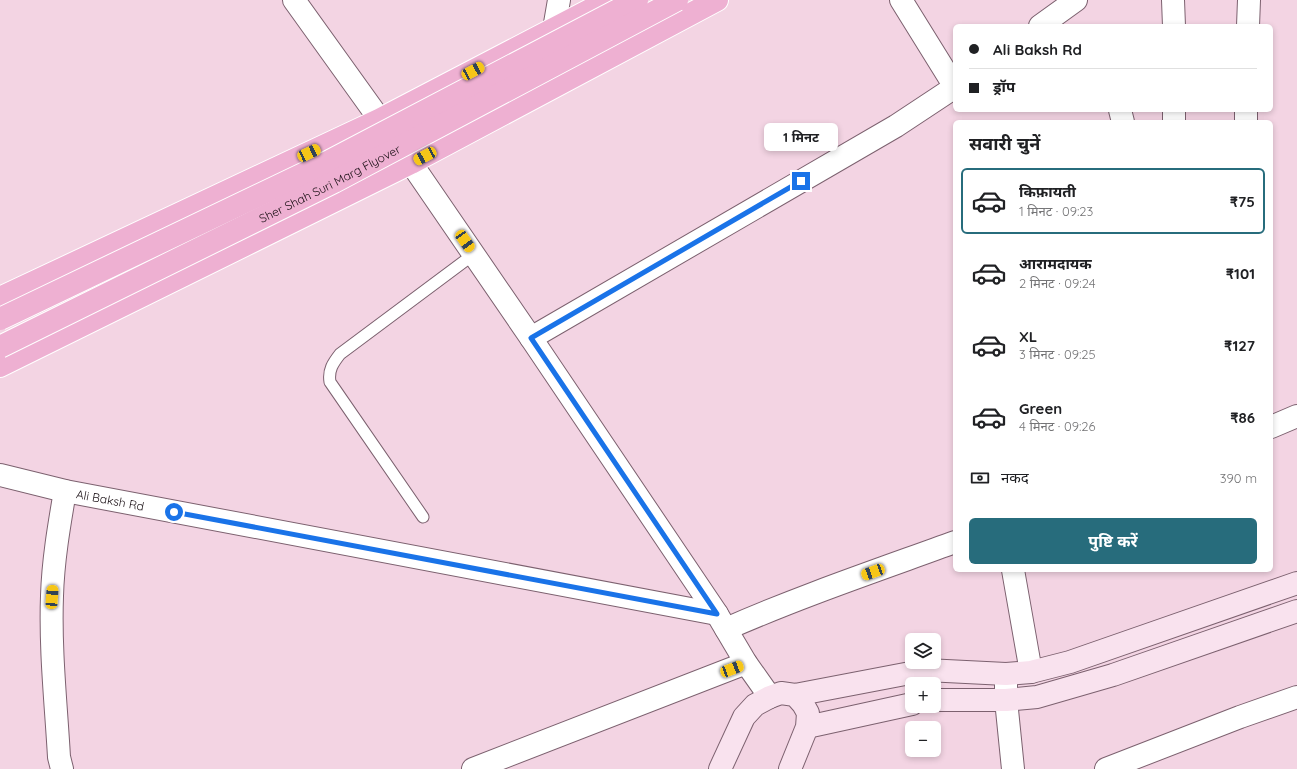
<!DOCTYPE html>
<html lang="hi">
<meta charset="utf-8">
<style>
body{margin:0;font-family:Quicksand,"Noto Sans Devanagari",sans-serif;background:#f6f6f6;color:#202124;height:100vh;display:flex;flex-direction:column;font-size:15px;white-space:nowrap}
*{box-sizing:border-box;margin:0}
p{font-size:13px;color:#757577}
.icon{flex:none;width:22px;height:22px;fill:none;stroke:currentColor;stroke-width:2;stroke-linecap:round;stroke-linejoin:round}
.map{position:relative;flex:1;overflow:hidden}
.side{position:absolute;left:953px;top:120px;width:320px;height:452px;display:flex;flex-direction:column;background:#fff;border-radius:6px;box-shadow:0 2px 6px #0003}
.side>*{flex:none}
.hud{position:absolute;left:953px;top:24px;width:320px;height:88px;border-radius:6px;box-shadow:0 2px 6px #0003;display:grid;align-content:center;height:88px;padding:0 16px;background:#fff}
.buttons{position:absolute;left:905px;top:633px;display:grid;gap:8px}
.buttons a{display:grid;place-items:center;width:36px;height:36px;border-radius:6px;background:#fff;box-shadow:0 2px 6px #0003;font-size:20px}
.end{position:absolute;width:18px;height:18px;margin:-9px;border:5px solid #1a73e8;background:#fff;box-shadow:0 0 0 2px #fff}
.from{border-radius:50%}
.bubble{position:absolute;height:28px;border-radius:6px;background:#fff;box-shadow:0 2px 6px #0003;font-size:13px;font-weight:700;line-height:28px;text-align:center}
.car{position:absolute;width:12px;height:24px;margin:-12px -6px;border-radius:5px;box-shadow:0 0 3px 1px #0007;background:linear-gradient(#f5c518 24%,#345 0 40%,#f5c518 0 76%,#345 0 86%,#f5c518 0)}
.hud b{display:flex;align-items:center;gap:14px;height:38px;font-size:15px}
.hud b+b{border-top:1px solid #e0e0e0}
.hud i{width:10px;height:10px;background:#202124}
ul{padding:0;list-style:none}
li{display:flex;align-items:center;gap:12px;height:66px;margin:0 8px 6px;padding:0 8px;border:2px solid transparent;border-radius:6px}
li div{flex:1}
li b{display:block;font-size:15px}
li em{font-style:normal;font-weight:700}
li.selected{border-color:#276c7c}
li>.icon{width:36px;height:36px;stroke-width:1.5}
h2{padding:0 16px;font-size:18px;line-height:48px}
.pay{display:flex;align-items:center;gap:10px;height:44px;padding:0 16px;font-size:15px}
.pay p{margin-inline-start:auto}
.button{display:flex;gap:8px;margin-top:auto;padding:8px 16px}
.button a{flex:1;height:46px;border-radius:6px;background:#276c7c;color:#fff;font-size:16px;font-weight:700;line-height:46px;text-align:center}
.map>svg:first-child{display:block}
</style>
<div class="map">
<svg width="1297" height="769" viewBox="0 0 1297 769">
<rect width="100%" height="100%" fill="#f3d4e3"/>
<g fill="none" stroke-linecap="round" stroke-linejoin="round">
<defs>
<path id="service" d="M423,517L330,382C328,370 333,363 340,354L474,254"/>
<g id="minor">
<path d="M294,0L411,163L531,338L717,614L746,663L770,697"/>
<path d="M901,0L955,87"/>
<path d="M1173,0L1174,26"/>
<path d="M1040,26L1076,0"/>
<path d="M1248,26L1249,0"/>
<path d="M554,29L559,0"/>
<path d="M1120,110L1123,122"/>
<path d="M1174,110V122"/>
<path d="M1246,122V110"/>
<path d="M531,338L896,126L955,87"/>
<path d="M1271,427L1297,416"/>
<path id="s1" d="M0,475L65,491L717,614"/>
<path d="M1013,570L1031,672"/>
<path d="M726,629C801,596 878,570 955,542"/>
<path d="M1006,674V700L1013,769"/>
<path d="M62,769L59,757C56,704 50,650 52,596C53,561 59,526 65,491"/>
<path d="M473,769L746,663"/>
<path d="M1106,769L1240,717L1297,697"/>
</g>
<path id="secondary" d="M795,695L926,670L1006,674L1031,672L1070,662L1297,583
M934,700H1006L1037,697L1113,675L1297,611
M807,727L912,704
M720,769L744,717L755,705L770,697L781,693L795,695L803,704L808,713L807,727L790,769"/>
<path id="trunk" d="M0,298L379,120L609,0
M0,366L411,163L717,0"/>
</defs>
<use href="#service" stroke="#7c616f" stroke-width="13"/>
<use href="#minor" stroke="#7c616f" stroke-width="24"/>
<use href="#secondary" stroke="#7c616f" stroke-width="24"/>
<use href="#trunk" stroke="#fff" stroke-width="24"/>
<use href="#service" stroke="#fff" stroke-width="11"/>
<use href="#minor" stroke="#fff" stroke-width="22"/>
<use href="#secondary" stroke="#f9e2ee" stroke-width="22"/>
<use href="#trunk" stroke="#eeb0d2" stroke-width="22"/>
<defs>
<g id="trunk-bridge">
<path d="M0,319L324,164L637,0"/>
<path id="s2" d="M0,347L334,182L677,0"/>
</g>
</defs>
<use href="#trunk-bridge" stroke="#fff" stroke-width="24" stroke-linecap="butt"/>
<use href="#trunk-bridge" stroke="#eeb0d2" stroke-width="22"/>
</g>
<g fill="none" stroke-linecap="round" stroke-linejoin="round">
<path stroke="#1a73e8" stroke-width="5" d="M174,512L717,614L531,338L801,181"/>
</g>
<g text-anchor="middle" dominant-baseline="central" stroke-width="4" stroke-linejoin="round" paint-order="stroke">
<g font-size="12" fill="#180e13" stroke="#fde3ef">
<text stroke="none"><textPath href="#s2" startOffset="368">Sher Shah Suri Marg Flyover</textPath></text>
<text stroke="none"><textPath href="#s1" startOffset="113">Ali Baksh Rd</textPath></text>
</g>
</g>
</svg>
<div class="buttons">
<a><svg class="icon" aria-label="layers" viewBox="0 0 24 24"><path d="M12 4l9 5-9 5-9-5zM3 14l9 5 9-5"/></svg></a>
<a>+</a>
<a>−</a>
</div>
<i class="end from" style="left:174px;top:512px"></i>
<i class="end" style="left:801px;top:181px"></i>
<div class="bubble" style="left:764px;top:123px;width:74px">1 मिनट</div>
<i class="car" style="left:473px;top:71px;rotate:62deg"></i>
<i class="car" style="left:309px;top:153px;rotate:65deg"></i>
<i class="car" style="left:425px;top:156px;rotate:242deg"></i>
<i class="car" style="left:465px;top:241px;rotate:145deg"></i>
<i class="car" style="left:873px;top:572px;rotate:250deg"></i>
<i class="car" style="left:52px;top:597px;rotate:4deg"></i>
<i class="car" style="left:732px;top:669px;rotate:69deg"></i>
<div class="hud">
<b><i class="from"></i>Ali Baksh Rd</b>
<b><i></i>ड्रॉप</b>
</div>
<section class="side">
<h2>सवारी चुनें</h2>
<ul>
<li class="selected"><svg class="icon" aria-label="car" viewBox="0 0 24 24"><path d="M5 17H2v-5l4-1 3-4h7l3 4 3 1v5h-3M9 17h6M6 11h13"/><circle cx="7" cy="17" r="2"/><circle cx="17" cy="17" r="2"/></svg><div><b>किफ़ायती</b><p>1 मिनट · 09:23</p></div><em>₹75</em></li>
<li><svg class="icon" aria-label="car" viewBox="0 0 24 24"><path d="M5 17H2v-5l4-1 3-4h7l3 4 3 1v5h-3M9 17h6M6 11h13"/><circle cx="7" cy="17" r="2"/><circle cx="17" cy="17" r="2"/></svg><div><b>आरामदायक</b><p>2 मिनट · 09:24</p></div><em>₹101</em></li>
<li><svg class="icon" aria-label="car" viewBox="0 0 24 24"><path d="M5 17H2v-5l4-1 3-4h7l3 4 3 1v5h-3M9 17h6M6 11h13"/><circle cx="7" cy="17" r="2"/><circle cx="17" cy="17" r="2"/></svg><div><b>XL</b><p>3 मिनट · 09:25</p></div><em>₹127</em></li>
<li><svg class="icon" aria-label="car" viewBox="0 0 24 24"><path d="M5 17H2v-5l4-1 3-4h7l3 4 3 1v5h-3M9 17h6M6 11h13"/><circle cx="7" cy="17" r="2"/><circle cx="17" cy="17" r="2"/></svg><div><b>Green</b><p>4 मिनट · 09:26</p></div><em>₹86</em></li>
</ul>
<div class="pay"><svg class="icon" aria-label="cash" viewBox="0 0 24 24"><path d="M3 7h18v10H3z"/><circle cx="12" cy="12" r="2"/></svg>नकद<p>390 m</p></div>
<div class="button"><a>पुष्टि करें</a></div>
</section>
</div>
